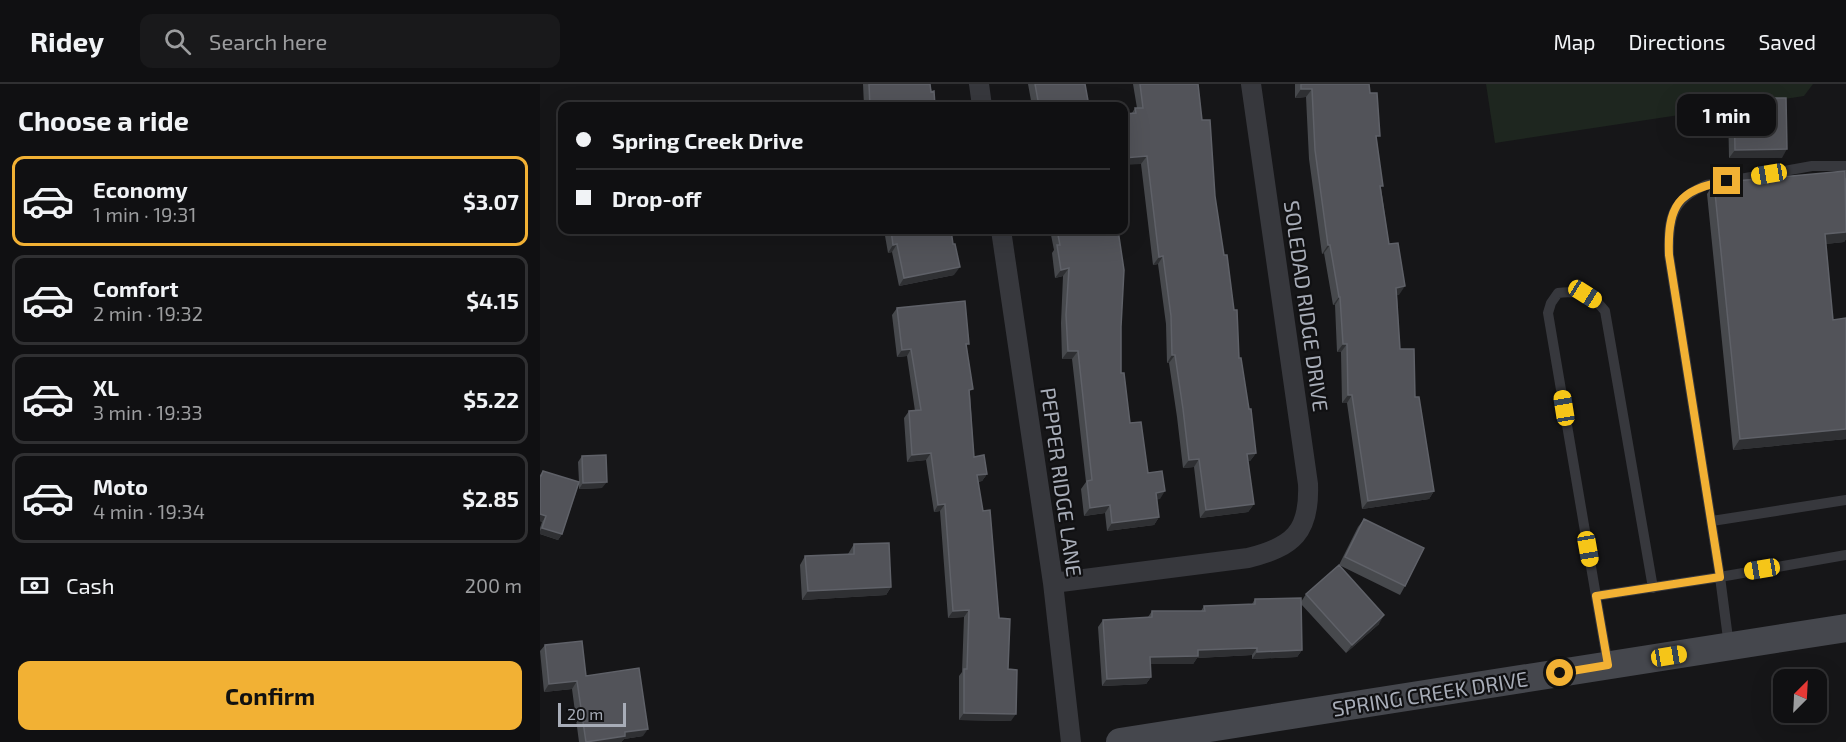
<!DOCTYPE html>
<meta charset="utf-8">
<style>
body{margin:0;font-family:"Exo 2",sans-serif;background:#19191b;color:#f1f3f6;height:100vh;display:flex;flex-direction:column;font-size:22px;white-space:nowrap}
*{box-sizing:border-box;margin:0}
p{font-size:20px;color:#9c9d9f}
.icon{flex:none;width:33px;height:33px;fill:none;stroke:currentColor;stroke-width:2;stroke-linecap:round;stroke-linejoin:round}
.map{position:relative;flex:1;overflow:hidden}
.side{display:flex;flex-direction:column;background:#101012;width:540px}
.side>*{flex:none}
.hud{position:absolute;left:18px;top:18px;width:570px;height:132px;border-radius:12px;box-shadow:0 6px 24px #0002,0 0 0 2px #303032;display:grid;align-content:center;height:132px;padding:0 18px;background:#101012}
.needle{width:39px;rotate:24deg}
.buttons{position:absolute;left:1233px;top:585px;display:grid;gap:12px}
.buttons a{display:grid;place-items:center;width:54px;height:54px;border-radius:12px;background:#101012;box-shadow:0 6px 24px #0002,0 0 0 2px #303032;font-size:30px}
.scale{position:absolute;left:18px;bottom:15px;width:68px;box-sizing:border-box;padding-left:6px;border:3px solid #a8adb8;border-top:0;font-size:16px;line-height:21px;white-space:nowrap;color:#a8adb8;-webkit-text-stroke:4px #111113;paint-order:stroke}
.end{position:absolute;width:27px;height:27px;margin:-14px;border:8px solid #f2b134;background:#111;box-shadow:0 0 0 3px #111}
.from{border-radius:50%}
.bubble{position:absolute;height:42px;border-radius:12px;background:#101012;box-shadow:0 6px 24px #0002,0 0 0 2px #303032;font-size:20px;font-weight:700;line-height:42px;text-align:center}
.car{position:absolute;width:18px;height:36px;margin:-18px -9px;border-radius:8px;box-shadow:0 0 4px 2px #0007;background:linear-gradient(#f5c518 24%,#345 0 40%,#f5c518 0 76%,#345 0 86%,#f5c518 0)}
.hud b{display:flex;align-items:center;gap:21px;height:57px;font-size:22px}
.hud b+b{border-top:2px solid #303032}
.hud i{width:15px;height:15px;background:#f1f3f6}
ul{padding:0;list-style:none}
li{display:flex;align-items:center;gap:18px;height:90px;margin:0 12px 9px;padding:0 6px;border:3px solid #303032;border-radius:12px}
li div{flex:1}
li b{display:block;font-size:22px}
li em{font-style:normal;font-weight:700}
li.current{border-color:#f2b134}
li>.icon{width:54px;height:54px;stroke-width:1.5}
h2{padding:0 18px;font-size:27px;line-height:72px}
.pay{display:flex;align-items:center;gap:15px;height:66px;padding:0 18px;font-size:22px}
.pay p{margin-inline-start:auto}
.action{display:flex;gap:12px;margin-top:auto;padding:12px 18px}
.action a{flex:1;height:69px;border-radius:12px;background:#f2b134;color:#111;font-size:24px;font-weight:700;line-height:69px;text-align:center}
header{display:flex;align-items:center;gap:36px;box-sizing:border-box;height:84px;padding:0 30px;background:#101012;border-bottom:2px solid #303032}
header strong{font-size:28px}
nav{display:flex;gap:33px;margin-inline-start:auto;font-size:21px}
.search{width:420px;height:54px;background:#19191b;display:flex;align-items:center;gap:15px;box-sizing:border-box;padding:0 21px;border-radius:12px;color:#9c9d9f;font-size:22px}
main{display:flex;flex:1;min-height:0}
.map>svg:first-child{display:block}
</style>
<header>
<strong>Ridey</strong>
<div class="search"><svg class="icon" aria-label="search" viewBox="0 0 24 24"><circle cx="10" cy="10" r="6"/><path d="M15 15l6 6"/></svg>Search here</div>
<nav><a>Map</a><a>Directions</a><a>Saved</a></nav>
</header>
<main>
<section class="side">
<h2>Choose a ride</h2>
<ul>
<li class="current"><svg class="icon" aria-label="car" viewBox="0 0 24 24"><path d="M5 17H2v-5l4-1 3-4h7l3 4 3 1v5h-3M9 17h6M6 11h13"/><circle cx="7" cy="17" r="2"/><circle cx="17" cy="17" r="2"/></svg><div><b>Economy</b><p>1 min · 19:31</p></div><em>$3.07</em></li>
<li><svg class="icon" aria-label="car" viewBox="0 0 24 24"><path d="M5 17H2v-5l4-1 3-4h7l3 4 3 1v5h-3M9 17h6M6 11h13"/><circle cx="7" cy="17" r="2"/><circle cx="17" cy="17" r="2"/></svg><div><b>Comfort</b><p>2 min · 19:32</p></div><em>$4.15</em></li>
<li><svg class="icon" aria-label="car" viewBox="0 0 24 24"><path d="M5 17H2v-5l4-1 3-4h7l3 4 3 1v5h-3M9 17h6M6 11h13"/><circle cx="7" cy="17" r="2"/><circle cx="17" cy="17" r="2"/></svg><div><b>XL</b><p>3 min · 19:33</p></div><em>$5.22</em></li>
<li><svg class="icon" aria-label="car" viewBox="0 0 24 24"><path d="M5 17H2v-5l4-1 3-4h7l3 4 3 1v5h-3M9 17h6M6 11h13"/><circle cx="7" cy="17" r="2"/><circle cx="17" cy="17" r="2"/></svg><div><b>Moto</b><p>4 min · 19:34</p></div><em>$2.85</em></li>
</ul>
<div class="pay"><svg class="icon" aria-label="cash" viewBox="0 0 24 24"><path d="M3 7h18v10H3z"/><circle cx="12" cy="12" r="2"/></svg>Cash<p>200 m</p></div>
<div class="action"><a>Confirm</a></div>
</section>
<div class="map">
<svg width="1306" height="658" viewBox="0 0 1306 658">
<rect width="100%" height="100%" fill="#161618"/>
<path fill="#1e261f" d="M946,0H1273L1264,12L955,59Z"/>
<g fill="none" stroke-linecap="round" stroke-linejoin="round">
<path stroke="#37383d" stroke-width="10" d="M1306,82H1272L1166,101C1131,116 1128,135 1129,171L1180,493L1306,471
M1172,437L1306,416
M1056,512L1008,229L1011,219L1018,209C1037,206 1053,211 1065,227L1113,504
M1068,581L1056,512L1180,493L1189,562"/>
<path stroke="#37383d" stroke-width="20" d="M439,0L442,22
M461,146L513,499L531,658
M513,499L708,474C753,463 770,448 768,400L711,0"/>
<path stroke="#45474d" stroke-width="28" d="M580,658L1306,544"/>
</g>
<path fill="#47494d" d="M323,0H390L395,22H324Z
M488,0H545L549,22H492Z
M593,0H658L662,36L675,112L699,274L716,369L710,377H708L714,420L708,428L660,434L654,383L643,384L637,333L629,279H627L626,240L618,180L613,181L601,80L592,29L595,24H597Z
M755,0H829L837,57L841,104L849,160L859,211H857L860,265L875,313L894,407L889,415L822,425L807,319H802L801,268H797L795,221H793L784,169L782,170L769,75L766,13L755,14Z
M1194,14L1242,74H1189L1188,23Z
M1306,94V155L1304,158L1285,160L1293,236L1306,234V355L1193,366L1167,110L1174,99Z
M344,146H411L414,191L359,202L352,168L348,169Z
M510,146H578L581,243V289L590,339L608,389L620,415H617L619,433L614,441L567,447L565,429L544,432L541,405L546,398L532,275H522L521,239L523,192L515,194L512,169L514,166Z
M357,224L427,263L434,373L447,390L442,397L438,398L468,585L471,637L419,636V592L422,588L424,533L408,534L400,427L394,428L386,376L367,378L364,334L369,327H375L367,272L357,273L352,231Z
M42,372L62,404L39,405V399L22,450L18,456L0,450V444L2,438L0,437V391L3,387L39,398L38,378Z
M824,435L865,502L860,511L799,481L818,443Z
M314,460L351,503L346,511L262,516L260,481L265,472L308,470Z
M766,510L839,540L806,569L761,520L762,566L757,573L712,575V571L657,574L653,580H610L611,593L606,600L562,602L558,543L563,536L608,533L612,527H661L664,522L712,520L715,515L761,518Z
M5,561L46,592L103,652L84,655L81,658H39L32,605L4,608L0,567Z"/>
<path fill="#2f3033" d="M761,5H772L766,13L755,14Z
M1247,65L1242,74H1189L1195,66Z
M607,72L601,80L584,81V74Z
M1306,148V155L1304,158L1277,161L1285,150Z
M357,160L352,168L348,169L353,161Z
M788,161H790L784,169L782,170Z
M623,172L618,180L613,181L619,173Z
M420,183L414,191L359,202L364,194Z
M529,184L523,192L515,194L521,186Z
M865,202L859,211L850,212L856,204Z
M799,213H800L795,221H793Z
M803,260H807L801,268H797Z
M371,265L367,272L357,273L362,266Z
M528,267H538L532,275H522Z
M632,271H635L629,279H627Z
M808,311H812L807,319H802Z
M1306,345V355L1193,366L1200,355Z
M391,369L386,376L367,378L372,371Z
M716,369L710,377L702,378L707,370Z
M659,375L654,383L643,384L649,376Z
M447,390L442,397L432,398L437,391Z
M67,398L62,404L39,405L43,399Z
M625,407L620,415L611,417L616,409Z
M894,407L889,415L822,425L828,417Z
M405,420L400,427L394,428L398,421Z
M714,420L708,428L660,434L666,426Z
M570,421L565,429L544,432L550,424Z
M0,430L6,432L2,438L0,437Z
M619,433L614,441L567,447L572,439Z
M2,444L22,450L18,456L0,450V447Z
M351,503L346,511L262,516L268,507Z
M429,526L424,533L408,534L413,527Z
M844,531L839,540L806,569L812,561Z
M717,564L712,571L657,574L653,580H605L610,573L658,566Z
M762,566L757,573L712,575L717,568Z
M611,593L606,600L562,602L567,595Z
M37,597L32,605L4,608L9,600Z
M424,629L476,630L471,637L419,636Z
M108,645L103,652L84,655L81,658H45L85,648Z"/>
<path fill="#525359" stroke="#5f6168" stroke-width="1.5" d="M329,0H390L391,8L394,7L395,22H330Z
M495,0H545L549,22H499Z
M600,0H658L662,36H670L675,112L684,171H687L694,226H697L699,274H701L709,325H711L716,369L707,370L714,420L666,426L659,375L649,376L643,325L635,271H632L631,232L623,172L619,173L607,72L584,74V30L596,29L595,24H603Z
M761,0H829L830,9H837L840,52H836L843,102H840L849,160L858,159L865,202L856,204L860,265H874L875,313H879L894,407L828,417L812,311H808L807,260H803L800,213H799L790,161H788L775,66L772,5H761Z
M1194,14H1246L1247,65L1195,66Z
M1305,87L1306,148L1285,150L1293,236L1306,234V345L1200,355L1174,99Z
M351,146H411L413,160H415L420,183L364,194L357,160L353,161Z
M517,146H578L584,186L581,243V289H584L590,339L601,338L608,389L622,387L625,407L616,409L619,433L572,439L570,421L550,424L547,397L552,396L538,267H528L526,231L529,184L521,186L517,161H520Z
M425,217L429,260H426L433,305L429,306L434,373L444,371L447,390L437,391L443,427L450,426L459,534L470,535L468,585L477,586L476,630L424,629V585H427L429,526L413,527L405,420L398,421L391,369L372,371L369,327L381,326L371,265L362,266L357,224Z
M66,371L67,398L43,399L42,372Z
M3,387L39,398L22,450L2,444L6,432L0,430V392H1Z
M824,435L884,464L865,502L805,473Z
M349,459L351,503L268,507L265,472L314,470V460Z
M799,481L844,531L812,561L766,510Z
M761,514L762,566L717,568V564L658,566V572L610,573L611,593L567,595L563,536L612,533V527H665L664,522L715,520V515Z
M42,557L46,592L99,584L108,645L85,648V652L46,658L37,597L9,600L5,561Z"/>
<g fill="none" stroke-linecap="round" stroke-linejoin="round">
<path stroke="#f2b134" stroke-width="8" d="M1020,589L1068,581L1056,512L1180,493L1129,171C1127,122 1138,105 1187,97"/>
</g>
<g text-anchor="middle" dominant-baseline="central" stroke-width="4.5" stroke-linejoin="round" paint-order="stroke">
<g font-size="21" fill="#a8adb8" stroke="#111113">
<text transform="translate(767 222) rotate(82)">SOLEDAD RIDGE DRIVE</text>
<text transform="translate(522 398) rotate(82)">PEPPER RIDGE LANE</text>
<text transform="translate(890 609) rotate(-9)">SPRING CREEK DRIVE</text>
</g>
</g>
</svg>
<div class="buttons">
<a><svg class="needle" viewBox="-14 -14 28 28"><path d="M0-13l5 13h-10z" fill="#e53935"/><path d="M0 13l5-13h-10z" fill="#9c9d9f"/></svg></a>
</div>
<div class="scale">20 m</div>
<i class="end from" style="left:1020px;top:589px"></i>
<i class="end" style="left:1187px;top:97px"></i>
<div class="bubble" style="left:1137px;top:10px;width:99px">1 min</div>
<i class="car" style="left:1229px;top:90px;rotate:260deg"></i>
<i class="car" style="left:1045px;top:210px;rotate:122deg"></i>
<i class="car" style="left:1024px;top:324px;rotate:351deg"></i>
<i class="car" style="left:1048px;top:465px;rotate:170deg"></i>
<i class="car" style="left:1222px;top:485px;rotate:260deg"></i>
<i class="car" style="left:1129px;top:572px;rotate:81deg"></i>
<div class="hud">
<b><i class="from"></i>Spring Creek Drive</b>
<b><i></i>Drop-off</b>
</div>
</div>
</main>
